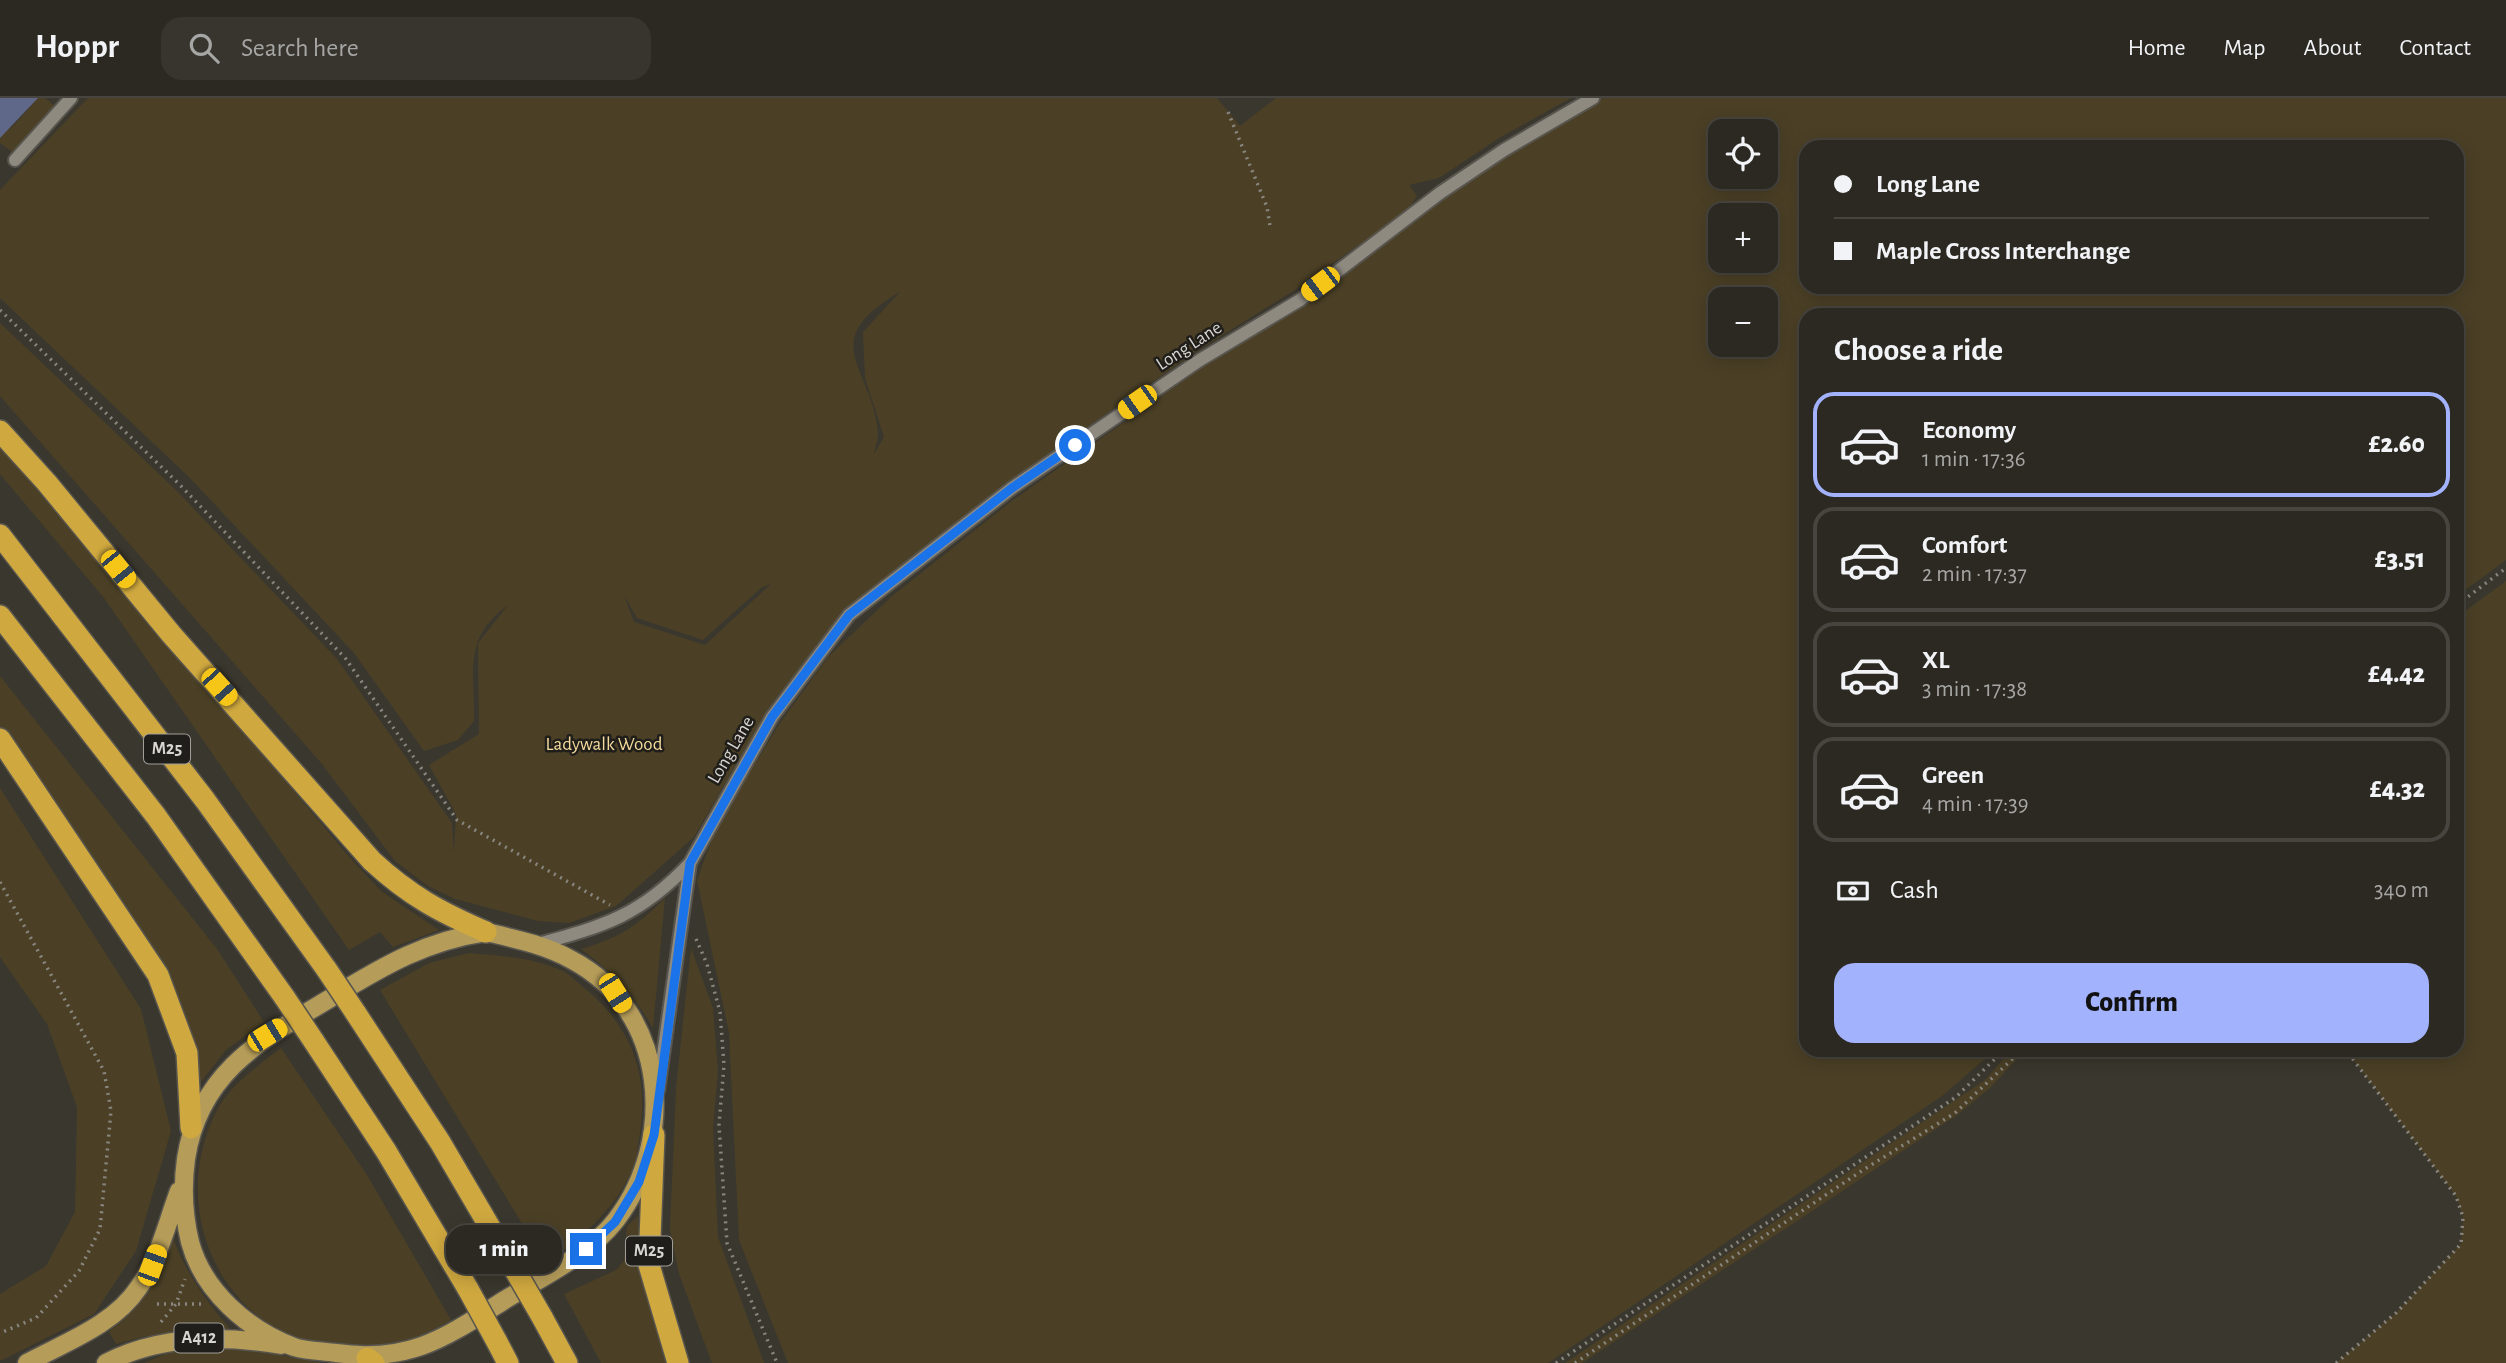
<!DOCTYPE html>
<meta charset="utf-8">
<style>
body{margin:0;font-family:"Alegreya Sans",sans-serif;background:#38352f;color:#f1f3f6;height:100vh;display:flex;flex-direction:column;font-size:26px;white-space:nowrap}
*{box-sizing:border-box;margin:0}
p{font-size:23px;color:#a6a6a5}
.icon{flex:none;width:38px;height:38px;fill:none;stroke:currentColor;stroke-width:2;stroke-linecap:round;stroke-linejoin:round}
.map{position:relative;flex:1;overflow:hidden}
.panel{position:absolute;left:1799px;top:210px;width:665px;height:749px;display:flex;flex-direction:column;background:#2c2922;border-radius:21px;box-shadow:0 4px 18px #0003,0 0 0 2px #484540}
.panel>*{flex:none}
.top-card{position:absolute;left:1799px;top:42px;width:665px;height:154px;border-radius:21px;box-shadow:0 4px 18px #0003,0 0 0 2px #484540;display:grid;align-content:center;height:154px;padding:0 35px;background:#2c2922}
.fabs{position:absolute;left:1708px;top:21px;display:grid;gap:14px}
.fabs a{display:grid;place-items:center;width:70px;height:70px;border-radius:14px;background:#2c2922;box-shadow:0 4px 18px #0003,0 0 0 2px #484540;font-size:35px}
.end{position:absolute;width:32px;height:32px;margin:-16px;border:9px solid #1a73e8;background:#fff;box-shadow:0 0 0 4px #fff}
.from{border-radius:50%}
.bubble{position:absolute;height:49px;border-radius:21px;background:#2c2922;box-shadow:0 4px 18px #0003,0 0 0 2px #484540;font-size:23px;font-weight:800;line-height:49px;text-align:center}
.car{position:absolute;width:21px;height:42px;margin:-21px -10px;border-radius:9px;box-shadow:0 0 5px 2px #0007;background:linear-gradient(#f5c518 24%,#345 0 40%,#f5c518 0 76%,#345 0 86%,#f5c518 0)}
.top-card b{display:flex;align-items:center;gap:24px;height:66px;font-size:26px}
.top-card b+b{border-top:2px solid #484540}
.top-card i{width:18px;height:18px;background:#f1f3f6}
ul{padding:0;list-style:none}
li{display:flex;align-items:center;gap:21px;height:105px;margin:0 14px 10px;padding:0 21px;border:4px solid #484540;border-radius:21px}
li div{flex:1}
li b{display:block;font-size:26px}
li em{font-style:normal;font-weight:800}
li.active{border-color:#a3b2fd}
li>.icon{width:63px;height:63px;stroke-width:1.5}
h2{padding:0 35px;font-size:32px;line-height:84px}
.pay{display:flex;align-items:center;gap:18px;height:77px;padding:0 35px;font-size:26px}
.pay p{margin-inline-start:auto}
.primary-button{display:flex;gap:14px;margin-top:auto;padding:14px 35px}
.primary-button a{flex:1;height:80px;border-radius:21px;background:#a3b2fd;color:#111;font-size:28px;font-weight:800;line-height:80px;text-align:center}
header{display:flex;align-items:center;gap:42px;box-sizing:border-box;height:98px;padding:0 35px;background:#2c2922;border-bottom:2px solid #484540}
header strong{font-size:33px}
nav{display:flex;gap:38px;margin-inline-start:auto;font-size:24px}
.search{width:490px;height:63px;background:#38352f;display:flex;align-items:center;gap:18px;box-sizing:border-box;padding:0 24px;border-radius:21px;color:#a6a6a5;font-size:26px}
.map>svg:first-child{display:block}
</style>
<header>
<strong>Hoppr</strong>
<div class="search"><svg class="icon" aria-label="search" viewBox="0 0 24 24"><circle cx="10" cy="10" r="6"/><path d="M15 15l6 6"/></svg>Search here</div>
<nav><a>Home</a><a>Map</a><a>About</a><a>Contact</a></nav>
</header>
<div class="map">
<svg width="2506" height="1265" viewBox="0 0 2506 1265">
<rect width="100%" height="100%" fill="#3a372e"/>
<path fill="#4b4026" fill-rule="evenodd" d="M34,0H45L57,10L15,56L0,45V35L11,30L34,5Z
M88,0H1217L1240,28L1276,0H1571L1499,40L1439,80L1409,87L1417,98L1407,113L1295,192L1197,253L1009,383L845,511L768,611L694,739L616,808L569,825L538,823L455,801L428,788L395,763L322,666L0,298V225L177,393L337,561L452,725L454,754L456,716L429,667L479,636L478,545L508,507C462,541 475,573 474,623L458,642L424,653L354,555L190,380L0,200V92ZM900,194L863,234L865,280L884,339L874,356C875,350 878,342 878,335C874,271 813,244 900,194ZM771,486L705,547L634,524L624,497L637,520L703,542L761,490Z
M1603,0H2506V462L2457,498V217H1806V952H1991L1986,960L1942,998L1548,1265H788L739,1142L729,935L697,782L716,730L780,625L829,558L891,499L1013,402L1203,269L1290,217L1500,60ZM1720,33H1766V79H1720ZM1806,49H2457V189H1806ZM1720,117H1766V163H1720ZM1720,201H1766V247H1720Z
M0,349L49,402L351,761L382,794L439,832L393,849L380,834L349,852L104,500L0,376Z
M2506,483V1265H2336L2396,1215L2461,1146L2463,1119L2456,1098L2346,952H2457V519Z
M0,578L217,851L264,924L226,952L200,985L191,936L0,637Z
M0,690L141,911L171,1033L136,1153L94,1216L0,1263V1196L46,1168L75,1114L77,1009L47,926L0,859Z
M665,800L653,930C634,897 612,874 581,851C619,840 637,828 665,800Z
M691,850L713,910L718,973L713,1030L718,1139L764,1265H712L679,1176L670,1131L676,990Z
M469,855C502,858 533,859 563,873C572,878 580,887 588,893C634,933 650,981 639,1041C637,1051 637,1064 632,1073C613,1113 581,1141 546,1165L380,892L429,865Z
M281,950L367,1077L451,1222C435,1230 417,1243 399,1248C388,1251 374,1249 362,1249C338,1250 306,1248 284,1236C204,1192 175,1094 217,1012C230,987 259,967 281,950Z
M2011,952H2025L1991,989L1957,1017L1582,1265H1565L1985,982Z
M638,1118L640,1178L672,1265H601L564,1196L616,1172L624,1163L627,1128Z
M171,1135C185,1174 205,1202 232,1233L146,1238L116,1246L109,1234C145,1199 154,1182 171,1135Z
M247,1250L322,1265H144L172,1253Z"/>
<path fill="#606889" d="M0,0H38L0,40Z"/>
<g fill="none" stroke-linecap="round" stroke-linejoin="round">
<defs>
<path id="minor" d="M15,62L71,0
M538,846C605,828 641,817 690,765L772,619L849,517L1012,390L1200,262L1300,202L1440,95L1504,52L1593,0
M658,993L690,765"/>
<path id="major" d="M486,834C516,841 545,847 572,862C668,913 677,1042 616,1122C588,1158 540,1180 503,1203C443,1241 409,1265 336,1255C323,1253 307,1253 294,1249C248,1232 203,1193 190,1144C183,1115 182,1090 186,1061C199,973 264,940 334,898C385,867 426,843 486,834Z
M27,1265C66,1244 114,1227 139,1189C159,1161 167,1125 179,1093
M106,1265C160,1237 222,1237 281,1247"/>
<path id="highway" d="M0,333L47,385L171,536L372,763C410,798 440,814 486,834
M0,437L205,702L327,872
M0,518L156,718L285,900
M0,641L158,877L187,955L191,1030
M355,914L440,1044L512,1167
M313,942L386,1053L468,1191
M654,1037L649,1167L678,1265
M542,1219L567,1265
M497,1244L508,1265
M367,1260L374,1265"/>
</defs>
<use href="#minor" stroke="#58554e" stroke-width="16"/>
<use href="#major" stroke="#58554e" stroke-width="21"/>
<use href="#highway" stroke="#58554e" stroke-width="24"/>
<path stroke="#89867f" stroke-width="3.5" stroke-dasharray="2 5" stroke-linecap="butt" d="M1228,14L1267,109L1270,128
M0,212L181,388L346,561L457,722L610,807
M2457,507L2506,470
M0,784L104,973L111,1013L100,1131L79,1173L36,1220L0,1235
M696,841L707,866L720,914L724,967L719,1027L727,1145L777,1265
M157,1206H202
M161,1224L176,1206L185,1181
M1556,1265L1956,999L2004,952
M1575,1265L1863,1072L1955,1015L2022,952
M2336,1265L2396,1215L2461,1146L2463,1119L2456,1098L2346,952"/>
<use href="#minor" stroke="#8e8a80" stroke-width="12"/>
<use href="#major" stroke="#b59c59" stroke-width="18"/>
<use href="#highway" stroke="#cfa83f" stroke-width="21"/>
<defs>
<path id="highway-bridge" d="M327,872L355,914
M285,900L313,942
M512,1167L542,1219
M468,1191L497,1244"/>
</defs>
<use href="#highway-bridge" stroke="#58554e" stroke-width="24" stroke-linecap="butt"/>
<use href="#highway-bridge" stroke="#cfa83f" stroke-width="21"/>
</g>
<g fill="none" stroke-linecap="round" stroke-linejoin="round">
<path stroke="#1a73e8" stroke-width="9" d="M586,1151L615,1124L639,1084L654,1037L690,765L772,619L849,517L1012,390L1075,347"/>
</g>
<g text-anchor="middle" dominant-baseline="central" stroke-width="5" stroke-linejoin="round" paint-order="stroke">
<g fill="#201e1a" stroke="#a09e99" stroke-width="2">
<rect x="144" y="636.5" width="46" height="29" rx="5"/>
<rect x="626" y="1138.5" width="46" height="29" rx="5"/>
<rect x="174.5" y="1225.5" width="49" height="29" rx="5"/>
</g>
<g font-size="18" font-weight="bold" fill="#d7d5d0">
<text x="167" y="651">M25</text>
<text x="649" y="1153">M25</text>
<text x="199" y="1240">A412</text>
</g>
<g font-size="19" fill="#d7d5d0" stroke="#201e1a">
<text transform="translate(1189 248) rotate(-33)">Long Lane</text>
<text transform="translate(731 652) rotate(-60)">Long Lane</text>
</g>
<g font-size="19" fill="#f5db9d" stroke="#201e1a">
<text x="604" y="646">Ladywalk Wood</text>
</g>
</g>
</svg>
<div class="fabs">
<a><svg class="icon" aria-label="locate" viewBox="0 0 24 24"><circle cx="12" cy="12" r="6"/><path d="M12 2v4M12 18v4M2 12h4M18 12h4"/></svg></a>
<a>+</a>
<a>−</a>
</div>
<i class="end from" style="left:1075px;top:347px"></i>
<i class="end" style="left:586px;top:1151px"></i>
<div class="bubble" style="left:446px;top:1127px;width:116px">1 min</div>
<i class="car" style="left:1320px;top:186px;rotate:233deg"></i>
<i class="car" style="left:1137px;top:304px;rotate:235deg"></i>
<i class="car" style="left:118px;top:471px;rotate:141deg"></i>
<i class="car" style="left:219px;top:589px;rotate:138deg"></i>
<i class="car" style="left:615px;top:895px;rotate:148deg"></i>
<i class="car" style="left:267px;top:937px;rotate:59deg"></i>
<i class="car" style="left:152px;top:1167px;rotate:20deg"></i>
<div class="top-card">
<b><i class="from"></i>Long Lane</b>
<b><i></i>Maple Cross Interchange</b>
</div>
<section class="panel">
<h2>Choose a ride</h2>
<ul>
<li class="active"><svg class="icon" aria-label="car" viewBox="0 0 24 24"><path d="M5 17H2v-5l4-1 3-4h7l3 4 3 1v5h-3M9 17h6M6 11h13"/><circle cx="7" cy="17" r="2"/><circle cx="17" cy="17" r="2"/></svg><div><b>Economy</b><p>1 min · 17:36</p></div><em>£2.60</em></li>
<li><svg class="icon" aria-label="car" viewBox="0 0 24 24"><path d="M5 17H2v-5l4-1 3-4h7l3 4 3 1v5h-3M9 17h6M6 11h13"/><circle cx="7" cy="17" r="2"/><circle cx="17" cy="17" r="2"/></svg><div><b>Comfort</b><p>2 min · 17:37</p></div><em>£3.51</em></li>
<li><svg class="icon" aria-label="car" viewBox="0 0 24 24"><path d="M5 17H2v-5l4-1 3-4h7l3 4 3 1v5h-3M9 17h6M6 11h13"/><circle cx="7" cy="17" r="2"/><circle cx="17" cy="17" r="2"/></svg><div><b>XL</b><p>3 min · 17:38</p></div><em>£4.42</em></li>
<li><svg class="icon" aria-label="car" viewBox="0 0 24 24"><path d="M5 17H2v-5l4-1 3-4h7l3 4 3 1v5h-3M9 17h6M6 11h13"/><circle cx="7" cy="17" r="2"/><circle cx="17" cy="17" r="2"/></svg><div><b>Green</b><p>4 min · 17:39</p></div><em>£4.32</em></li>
</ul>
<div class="pay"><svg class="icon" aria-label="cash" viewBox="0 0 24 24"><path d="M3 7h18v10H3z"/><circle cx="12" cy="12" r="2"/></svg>Cash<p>340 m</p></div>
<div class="primary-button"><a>Confirm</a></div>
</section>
</div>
